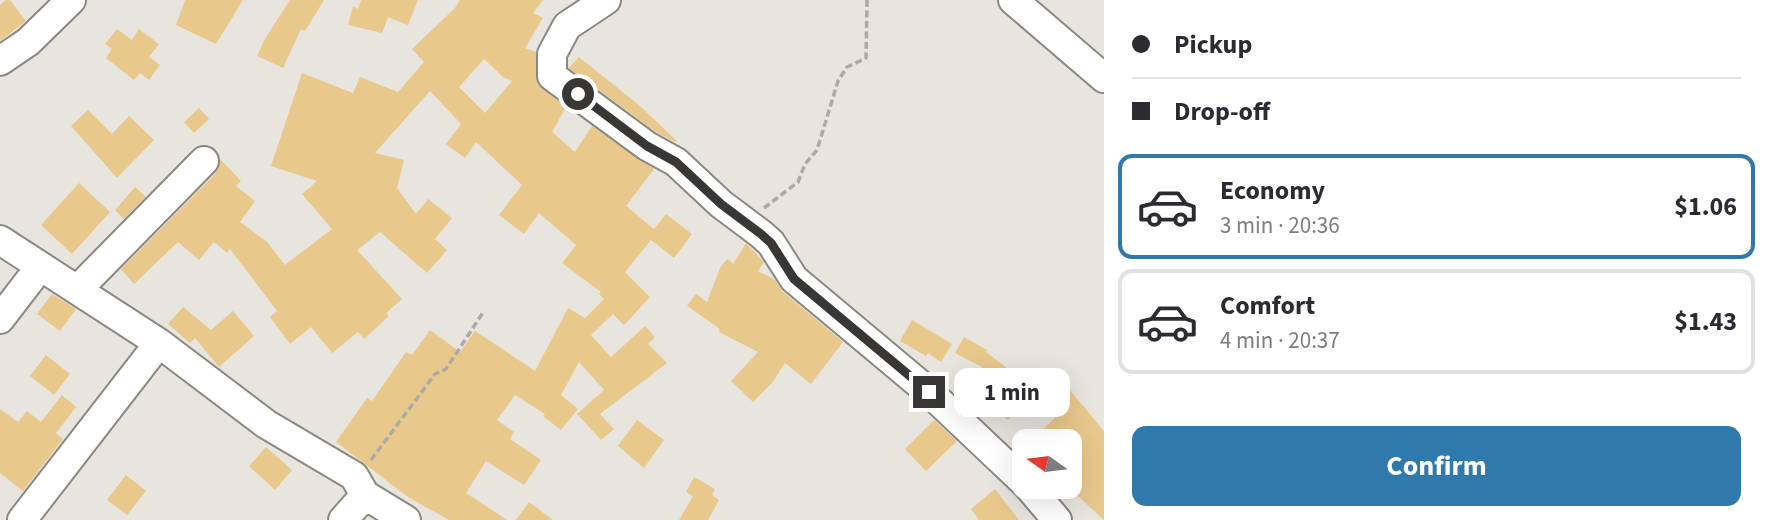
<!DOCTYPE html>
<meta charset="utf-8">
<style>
body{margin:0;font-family:"Source Sans 3",sans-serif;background:#f2f2f3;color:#2b2b33;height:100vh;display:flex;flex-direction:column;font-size:26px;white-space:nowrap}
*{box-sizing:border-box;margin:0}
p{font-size:23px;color:#7c7c81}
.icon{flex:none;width:38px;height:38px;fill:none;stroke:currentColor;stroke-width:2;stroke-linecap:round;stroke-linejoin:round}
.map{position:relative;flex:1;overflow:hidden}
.details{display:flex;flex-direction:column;background:#fff;width:665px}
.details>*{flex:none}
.guide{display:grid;align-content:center;height:154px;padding:0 28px;background:#fff}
.needle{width:46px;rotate:284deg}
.fabs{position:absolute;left:1012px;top:429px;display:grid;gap:14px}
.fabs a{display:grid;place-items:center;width:70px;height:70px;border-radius:14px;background:#fff;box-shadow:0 7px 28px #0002;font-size:35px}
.end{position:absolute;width:32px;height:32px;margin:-16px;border:9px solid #393735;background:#fff;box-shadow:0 0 0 4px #fff}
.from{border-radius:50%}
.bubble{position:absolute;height:49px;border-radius:14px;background:#fff;box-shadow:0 7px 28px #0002;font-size:23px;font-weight:700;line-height:49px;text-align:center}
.guide b{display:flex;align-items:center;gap:24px;height:66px;font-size:26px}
.guide b+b{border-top:2px solid #e1e1e2}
.guide i{width:18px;height:18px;background:#2b2b33}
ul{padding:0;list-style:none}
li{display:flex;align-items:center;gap:21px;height:105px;margin:0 14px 10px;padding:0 14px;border:4px solid #e1e1e2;border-radius:14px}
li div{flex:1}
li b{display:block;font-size:26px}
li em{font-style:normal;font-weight:700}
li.selected{border-color:#3079ad}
li>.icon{width:63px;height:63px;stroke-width:1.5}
.action{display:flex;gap:14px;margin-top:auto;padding:14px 28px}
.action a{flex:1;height:80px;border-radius:14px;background:#3079ad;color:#fff;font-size:28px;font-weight:700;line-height:80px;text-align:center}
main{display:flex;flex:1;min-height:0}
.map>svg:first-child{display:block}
</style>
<main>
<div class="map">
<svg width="1104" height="520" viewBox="0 0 1104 520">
<rect width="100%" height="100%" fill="#e8e5df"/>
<path fill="#e9c88c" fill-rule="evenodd" d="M6,0H10L26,21L0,41V5Z
M185,0H243L216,44L176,25Z
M290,0H324L305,31L301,29L283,68L257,56L266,37Z
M361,0H418L408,25L388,17L382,33L348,25L353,6L358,9Z
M460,0H543L533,13L543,18L525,48L536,52L537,84L566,107L552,132L575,152L592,126L654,169L626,206L654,229L666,214L692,234L674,258L651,240L625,272L650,297L624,325L613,314L591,335L611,357L645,326L655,337L648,344L667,363L600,414L614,429L601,440L577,414L604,390L579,362L561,395L578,409L561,430L543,416L545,414L515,395L497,420L514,432L510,439L541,460L524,485L486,461L466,493L507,520H449L408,497L336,442L367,398L372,401L406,352L412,355L430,330L460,352L475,331L535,371L568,308L585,318L604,299L599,294L601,292L562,263L576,245L539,213L524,234L499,215L522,185L476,142L465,158L446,144L461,124L430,91L375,153L404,160L397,188L416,214L428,199L452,218L435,239L447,250L427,273L380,232L357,250L402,299L386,313L389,316L364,339L358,332L332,353L311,327L290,344L270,317L277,311L230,249L227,253L214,242L199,260L178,242L134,284L121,269L216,173L220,159L241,181L236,186L255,201L240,222L267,242L285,265L332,229L302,194L317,181L271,166L302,73L353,93L360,77L398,92L424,62L412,49L455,8ZM484,59L503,77L512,81L485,113L459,87Z
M117,29L132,40L139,29L159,44L149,57L160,65L149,80L140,73L134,80L106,58L112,49L105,44Z
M579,57L640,106L676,140L675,142L656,132L569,68Z
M199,108L209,119L194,133L184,122Z
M88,110L112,134L129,116L154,140L117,178L71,126Z
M79,183L110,212L72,254L41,225Z
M135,187L146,197L124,219L115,210Z
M746,243L764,262L758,271L775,280L783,292L843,342L811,384L785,363L772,383L753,402L731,381L758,352L719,332L720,329L687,306L696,294L707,302L720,268L727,259L733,264Z
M52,294L76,309L60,331L37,314Z
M183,307L211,330L233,311L254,336L219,367L195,338L190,343L168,324Z
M912,320L952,344L941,362L928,353L926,356L900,341Z
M964,337L987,350L986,352L1020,378L1015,385L1026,392L1008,420L989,407L995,399L971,381L982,367L955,353Z
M46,355L70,374L54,395L30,376Z
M1050,370L1066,380L1064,383L1104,431V520L1069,488V441H1031L1061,412L1034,394Z
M62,395L76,407L56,433L63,439L23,491L0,473V409L18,422L27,411L41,422Z
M637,420L664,440L644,468L618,446Z
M934,420L957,441L926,471L905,449Z
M266,447L292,470L275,490L249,466Z
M126,475L146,491L127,515L107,500Z
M694,477L715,489L712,495L719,500L708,520H679L693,496L686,492Z
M995,489L1019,520H979L971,509Z
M529,502L553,520H516Z"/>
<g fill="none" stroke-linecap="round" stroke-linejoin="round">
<defs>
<path id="minor" d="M606,0L567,26L552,54V76L647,146L676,162L721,204L761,234L771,243L794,279L929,392L1024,482
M1013,0L1104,78
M0,61L28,42L71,0
M0,240L159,343L266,424L354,476L365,495L406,520
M78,289L204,161
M0,319L40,267
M1028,486L1057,520
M22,520L159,343
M343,520L365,495"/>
</defs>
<use href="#minor" stroke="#8b8883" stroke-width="32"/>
<path stroke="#adaaa6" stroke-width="3.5" stroke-dasharray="7 3.5" stroke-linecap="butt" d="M764,208L798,182L805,164L817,150L838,81L847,67L866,58L867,0
M371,460L435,374L446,369L484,311"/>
<use href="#minor" stroke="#fff" stroke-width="28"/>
</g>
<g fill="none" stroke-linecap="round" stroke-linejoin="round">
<path stroke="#393735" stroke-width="9" d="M578,94L647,146L676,162L721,204L761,234L771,243L794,279L929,392"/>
</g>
</svg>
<div class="fabs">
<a><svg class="needle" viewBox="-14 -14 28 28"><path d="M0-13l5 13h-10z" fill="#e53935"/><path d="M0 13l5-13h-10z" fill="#7c7c81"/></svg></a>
</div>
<i class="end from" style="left:578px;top:94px"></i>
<i class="end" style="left:929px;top:392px"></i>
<div class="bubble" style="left:954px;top:368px;width:116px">1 min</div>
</div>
<section class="details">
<div class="guide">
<b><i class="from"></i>Pickup</b>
<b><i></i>Drop-off</b>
</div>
<ul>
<li class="selected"><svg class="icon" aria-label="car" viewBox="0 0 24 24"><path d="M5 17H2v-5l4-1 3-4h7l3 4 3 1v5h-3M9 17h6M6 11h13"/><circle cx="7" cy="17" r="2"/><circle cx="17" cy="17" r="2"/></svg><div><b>Economy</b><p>3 min · 20:36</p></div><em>$1.06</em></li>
<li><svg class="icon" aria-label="car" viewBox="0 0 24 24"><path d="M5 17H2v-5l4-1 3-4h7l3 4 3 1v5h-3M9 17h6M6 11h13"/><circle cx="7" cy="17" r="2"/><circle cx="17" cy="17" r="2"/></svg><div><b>Comfort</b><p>4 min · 20:37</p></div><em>$1.43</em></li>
</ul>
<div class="action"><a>Confirm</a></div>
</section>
</main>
